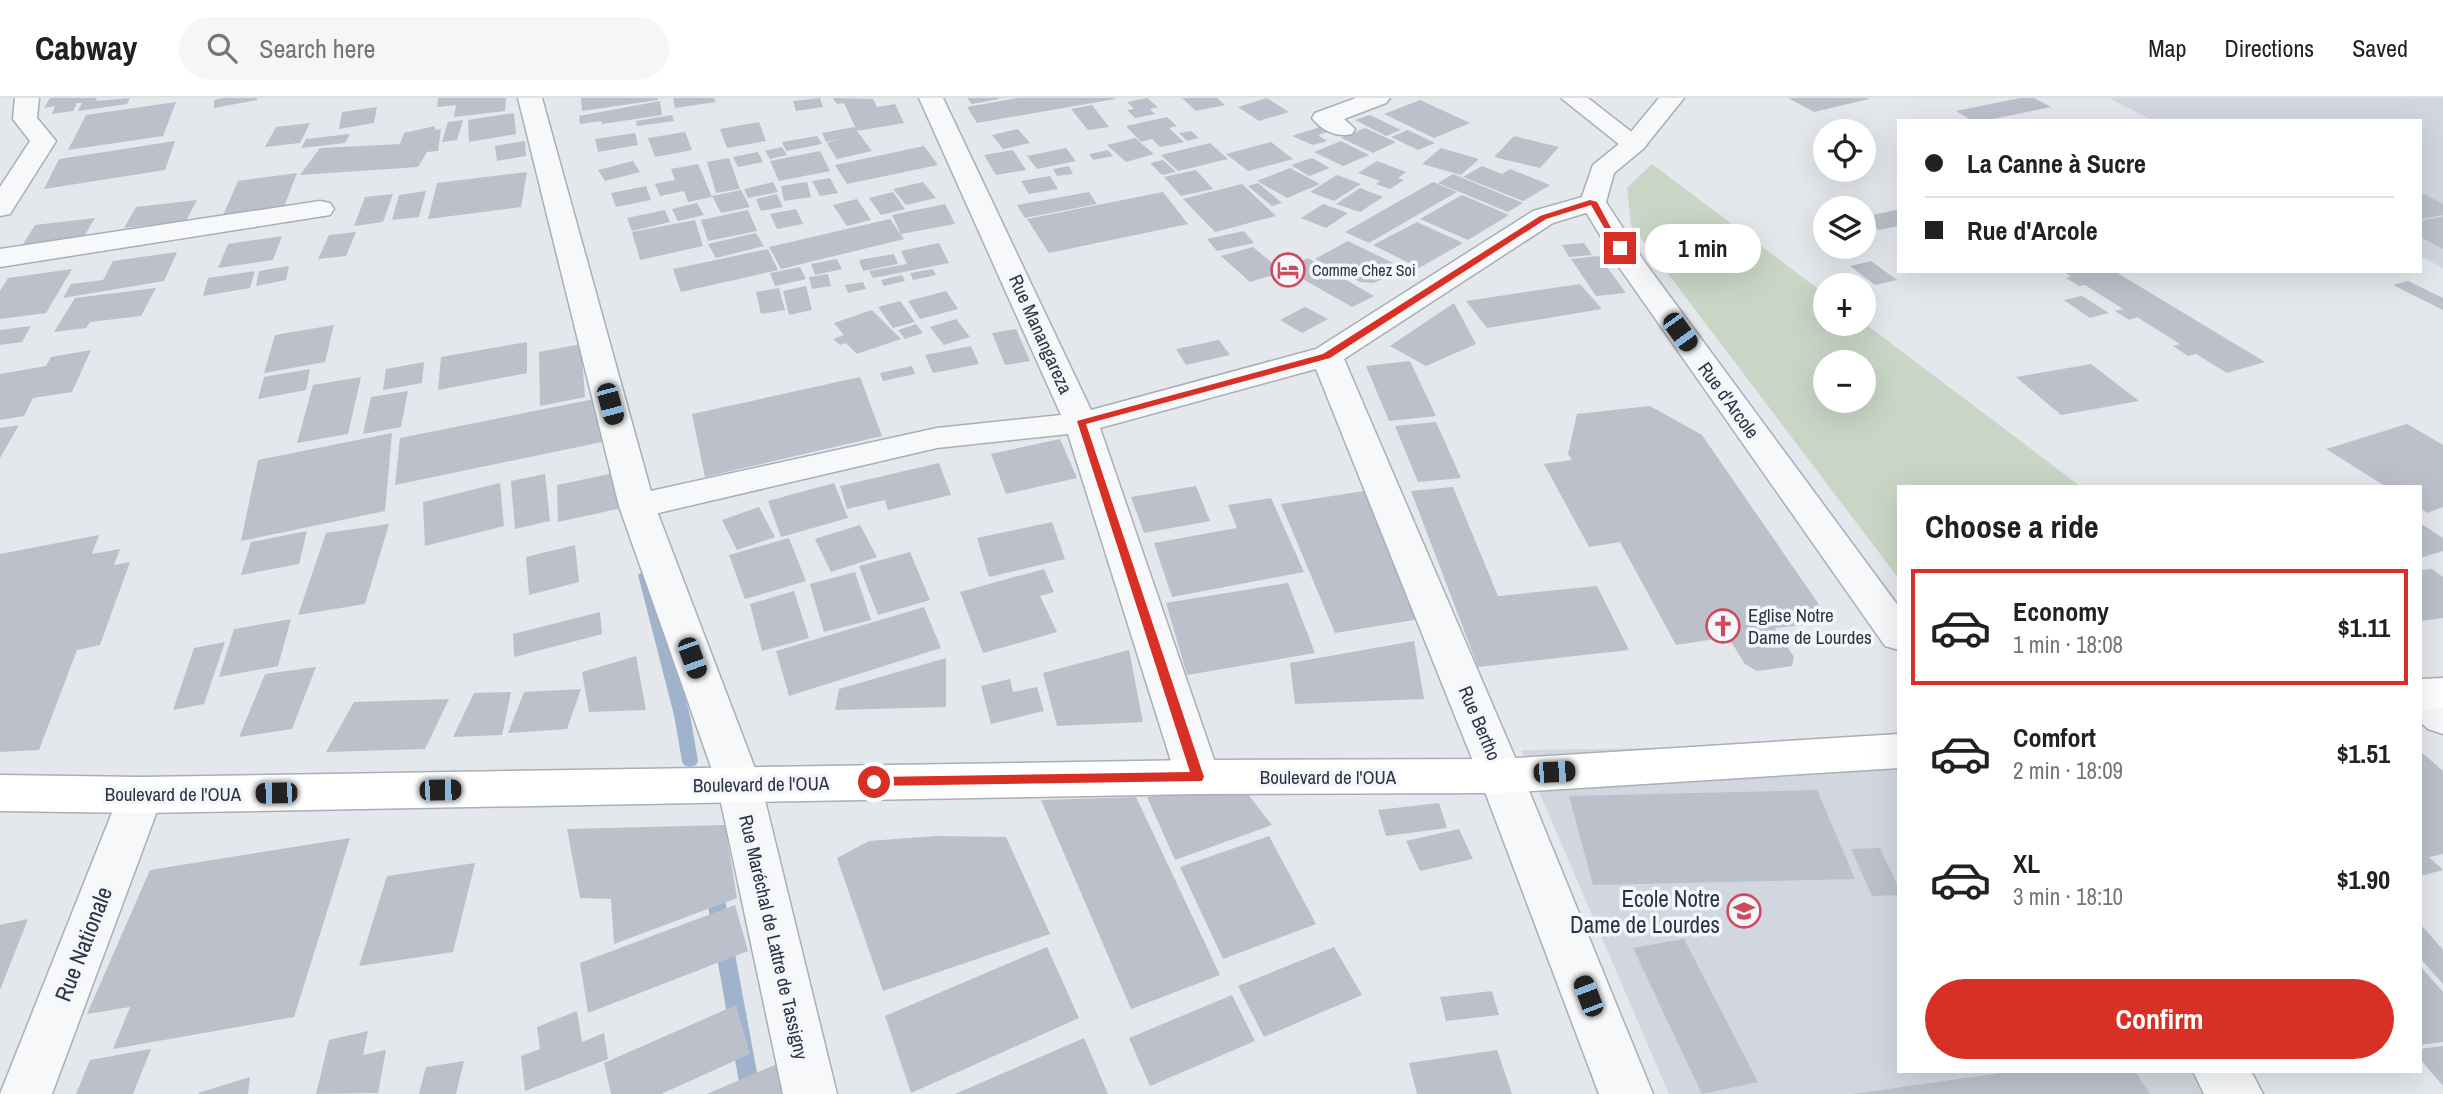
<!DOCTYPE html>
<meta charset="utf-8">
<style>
body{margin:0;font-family:"Archivo Narrow",sans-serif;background:#f6f6f6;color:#202124;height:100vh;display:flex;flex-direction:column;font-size:26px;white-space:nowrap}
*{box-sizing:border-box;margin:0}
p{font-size:23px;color:#757577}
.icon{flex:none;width:38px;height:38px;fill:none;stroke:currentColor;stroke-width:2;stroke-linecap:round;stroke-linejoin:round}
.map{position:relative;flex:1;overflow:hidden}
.side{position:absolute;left:1897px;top:387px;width:525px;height:588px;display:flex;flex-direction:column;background:#fff;border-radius:0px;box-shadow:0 7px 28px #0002}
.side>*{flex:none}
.top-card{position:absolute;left:1897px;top:21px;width:525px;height:154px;border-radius:0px;box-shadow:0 7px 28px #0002;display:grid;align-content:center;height:154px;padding:0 28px;background:#fff}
.controls{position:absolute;left:1813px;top:21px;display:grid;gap:14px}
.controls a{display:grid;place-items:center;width:63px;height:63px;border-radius:50%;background:#fff;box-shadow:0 7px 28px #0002;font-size:35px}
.end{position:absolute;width:32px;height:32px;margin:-16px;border:9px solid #d93025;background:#fff;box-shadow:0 0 0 4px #fff}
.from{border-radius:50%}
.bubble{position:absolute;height:49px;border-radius:24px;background:#fff;box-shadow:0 7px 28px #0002;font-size:23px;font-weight:700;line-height:49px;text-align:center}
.car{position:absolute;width:21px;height:42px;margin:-21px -10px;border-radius:9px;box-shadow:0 0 5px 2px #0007;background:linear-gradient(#222 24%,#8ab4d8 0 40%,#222 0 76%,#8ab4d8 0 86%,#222 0)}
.top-card b{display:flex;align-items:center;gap:24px;height:66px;font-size:26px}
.top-card b+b{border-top:2px solid #e0e0e0}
.top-card i{width:18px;height:18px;background:#202124}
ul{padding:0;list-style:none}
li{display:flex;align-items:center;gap:21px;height:116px;margin:0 14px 10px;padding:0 14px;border:4px solid transparent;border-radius:0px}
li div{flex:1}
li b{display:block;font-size:26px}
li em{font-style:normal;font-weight:700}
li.current{border-color:#d93025}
li>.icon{width:63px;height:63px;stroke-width:1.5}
h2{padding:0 28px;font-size:32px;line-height:84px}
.button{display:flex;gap:14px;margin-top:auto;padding:14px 28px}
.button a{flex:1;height:80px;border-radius:42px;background:#d93025;color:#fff;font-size:28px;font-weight:700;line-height:80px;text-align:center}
header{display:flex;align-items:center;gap:42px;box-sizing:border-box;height:98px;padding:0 35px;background:#fff;border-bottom:2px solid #e0e0e0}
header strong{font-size:33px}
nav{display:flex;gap:38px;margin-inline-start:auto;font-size:24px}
.search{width:490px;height:63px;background:#f6f6f6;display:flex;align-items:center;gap:18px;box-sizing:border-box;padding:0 24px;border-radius:38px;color:#757577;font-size:26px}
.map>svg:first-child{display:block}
</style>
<header>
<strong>Cabway</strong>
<div class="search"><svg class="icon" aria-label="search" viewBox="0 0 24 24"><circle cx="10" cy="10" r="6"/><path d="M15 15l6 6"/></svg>Search here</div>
<nav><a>Map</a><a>Directions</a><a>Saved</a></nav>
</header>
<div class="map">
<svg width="2443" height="996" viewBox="0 0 2443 996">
<rect width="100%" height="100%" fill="#e4e7ec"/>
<path fill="#d2d6de" d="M2109,0H2443V170L2420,158V23H2154Z
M1899,647V973H2197L2214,996H1669L1521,652Z"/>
<path fill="#c9d6c5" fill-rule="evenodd" d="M1652,66L1825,196V226L1864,225L2080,388H1899V481L1631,127L1627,90ZM1825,264H1864V303H1825Z"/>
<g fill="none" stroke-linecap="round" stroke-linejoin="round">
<path fill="#9fb4cc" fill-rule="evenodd" d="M645,472L652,477L690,617L698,663L696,667L690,669L684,667L682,663L674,617L638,477Z
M714,784L720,786L723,791L761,996H741L705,791L708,786Z"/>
</g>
<path fill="#bbc0ca" d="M50,0H97L96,3L130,0L127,6L78,13L82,5H77L73,13L52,16L55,8L44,10Z
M223,0H257V2L214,10V2Z
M438,0H506L505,13L454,19L456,7L437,9Z
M581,0H658V2L582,13Z
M673,0H714L716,4L675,10Z
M820,0L823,9L796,13L793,3Z
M833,0L873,1L877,9L895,6L904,25L857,33L844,5L837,6Z
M967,0H999V1L972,6Z
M1018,0H1115V1L977,25L967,9Z
M1147,0L1158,9L1150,11L1155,16L1135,20L1127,12L1134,11L1127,4Z
M1182,0H1217L1225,7L1196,13Z
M1267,0L1289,14L1259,23L1238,9Z
M1788,0H1869V1L1814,14Z
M2020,0H2034L2051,9L1983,23H1973L1956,13Z
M1420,2L1470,25L1434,40L1384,16Z
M660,3L662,17L602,26L601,23L580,26L579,18Z
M176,4L163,38L68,52L86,17Z
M1092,7L1109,29L1088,32L1071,11Z
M377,9L374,25L339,31L342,14Z
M514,15L516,36L469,44L468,22Z
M672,17L674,23L637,28L636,23Z
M1370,17L1401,32L1386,38L1355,22Z
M1167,19L1177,28L1169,30L1184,44L1160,49L1152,41L1141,44L1126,28Z
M463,22L457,42L442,44L448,24Z
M759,24L766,43L727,50L720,31Z
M310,25L300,45L265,49L276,29Z
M1326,27L1334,32L1318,37L1327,43L1313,47L1292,38Z
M435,28V32L441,31L438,53L427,54L418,69L300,77L320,50L400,46L404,35Z
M854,29L872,53L837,61L827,45L840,41L826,44L822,35Z
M1365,30L1396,44L1373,55L1341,40Z
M1018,31L1030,45L1003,51L992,37Z
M1408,32L1435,45L1418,52L1391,39Z
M1191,33L1199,40L1187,43L1179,35Z
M685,34L692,52L655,59L648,40Z
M635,35L638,47L598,54L595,41Z
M350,36L345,45L301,50L306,41Z
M817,38L822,46L786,53L782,44Z
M1514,38L1559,49L1540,70L1494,59Z
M1135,40L1154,56L1126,64L1107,47Z
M175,43L165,72L44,91L59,61Z
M525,43L526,58L497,63L495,48Z
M1341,43L1369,57L1343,68L1314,54Z
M1271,44L1293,61L1248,73L1226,56Z
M1210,45L1228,61L1178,73L1161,57Z
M924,48L938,67L847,86L835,67Z
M782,49L787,57L770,61L765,53Z
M1066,50L1076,63L1037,71L1027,58Z
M1441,50L1479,61L1461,77L1422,66Z
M1013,52L1026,72L996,77L984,57Z
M1108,52L1113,58L1093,62L1089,56Z
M820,53L830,73L779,83L770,63Z
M758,54L763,64L738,69L733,59Z
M729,60L740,91L716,95L707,64Z
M1312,60L1330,70L1309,78L1291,67Z
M1163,62L1176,74L1162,77L1150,65Z
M633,63L640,74L605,83L598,72Z
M1377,63L1406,74L1398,80L1404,82L1390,91L1376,86L1380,83L1358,75Z
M698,66L712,99L688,104L684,93L660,98L655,86L675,82L671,71Z
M1069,68L1073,76L1057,78L1053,71Z
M1482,68L1502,76L1510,71L1550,87L1523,103L1463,79Z
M1290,70L1320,86L1287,100L1257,83Z
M1196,72L1213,91L1181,98L1164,79Z
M527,74L521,109L428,121L437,85Z
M297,75L282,114L221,122L238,83Z
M1453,76L1523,105L1508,114L1438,85Z
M1337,77L1361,86L1334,103L1310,94Z
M1050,78L1058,91L1029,96L1021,83Z
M830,80L838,95L820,98L812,83Z
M773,84L778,94L748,100L744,91Z
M807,84L811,99L784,103L781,88Z
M923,84L936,100L906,107L893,91Z
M1433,84L1457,94L1369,145L1345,134Z
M1258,85L1282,105L1272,108L1248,88Z
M1242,86L1276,118L1215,134L1183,101Z
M646,88L651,102L616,109L611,95Z
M1360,90L1383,99L1360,114L1336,106Z
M741,92L750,109L721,115L712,98Z
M426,93L419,119L392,122L399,97Z
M893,94L905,111L881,117L869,100Z
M1089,94L1097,106L1025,120L1017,107Z
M1163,94L1188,126L1049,155L1027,121Z
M2420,94L2443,106V117L2420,121Z
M393,96L383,124L354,128L365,99Z
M777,96L783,109L761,113L756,101Z
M1462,97L1509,117L1468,142L1420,121Z
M857,101L871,122L847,128L833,107Z
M197,102L186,123L124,130L136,109Z
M697,105L704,117L678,123L672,111Z
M945,106L955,126L901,136L892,117Z
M1323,106L1348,115L1326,130L1301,120Z
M796,111L803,126L777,131L770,116Z
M665,112L670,124L632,133L627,120Z
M748,112L757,133L708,143L701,122Z
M1896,112L1899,114V128L1879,132L1864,122V119Z
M2443,119V151L2420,139V123Z
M95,120L83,140L22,148L35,127Z
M890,121L904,141L781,171L769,149Z
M695,122L703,148L640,162L632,134Z
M1417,124L1463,145L1419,170L1373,147Z
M1244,133L1254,145L1217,153L1207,141Z
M356,134L346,158L318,161L329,137Z
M756,135L764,148L716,160L708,146Z
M282,138L273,162L218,170L228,146Z
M1348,143L1393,165L1390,167L1393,172L1392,177L1373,185L1360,184L1315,161Z
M939,145L949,165L873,180L869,173L907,166L901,153Z
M1584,145L1592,157L1569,159L1562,147Z
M1253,149L1283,174L1250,184L1221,158Z
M768,151L778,172L681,194L673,171Z
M177,154L164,183L63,200L71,186L103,182L113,163Z
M894,156L898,166L863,173L859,162Z
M1599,158L1626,195L1596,198L1571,161Z
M1308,160L1374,198L1352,209L1285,171L1295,166L1291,164L1297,161L1301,163Z
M837,161L842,171L815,177L811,166Z
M1871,163L1897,182L1875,187L1850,168Z
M289,168L286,182L256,188L259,173Z
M800,169L806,181L775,188L770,175Z
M72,171L46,215L0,221V193L8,180Z
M933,171L936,177L913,182L910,175Z
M255,173L250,190L203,198L208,180Z
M2063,173H2114L2265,264L2227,275L2196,256L2188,258L2173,248L2180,246L2137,219L2129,222L2115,213L2123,211L2085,187L2079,188L2066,180L2071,178Z
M828,176L831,188L812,191L809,179Z
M902,177L905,183L884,188L881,182Z
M2408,183L2443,200V212L2393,187Z
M863,184L866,191L848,195L845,187Z
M1580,186L1602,211L1487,230L1466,203Z
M806,188L812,212L789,217L783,193Z
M156,190L141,218L90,224L86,230L54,234L75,200Z
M779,190L785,212L761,216L756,194Z
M946,193L958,211L920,221L908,203Z
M2082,198L2109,215L2090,220L2064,202Z
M900,203L915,224L893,230L878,209Z
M1454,205L1476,246L1426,268L1390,248Z
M1305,209L1328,221L1302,235L1280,222Z
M872,212L901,241L857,256L846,245L840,247L833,241L844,237L834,225Z
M956,221L970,239L944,247L930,229Z
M916,226L923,235L905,241L898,232Z
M334,227L325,264L264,275L275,237Z
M31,228L22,244L0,247V232Z
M1016,231L1030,263L1005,267L992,235Z
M1219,242L1230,257L1186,267L1176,251Z
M527,244V275L438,292L441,259Z
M581,246L585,299L540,308L539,254Z
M971,248L979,266L933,275L925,257Z
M91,252L72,294L33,300L24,318L0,322V276L46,268L51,259Z
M1410,263L1436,318L1389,323L1366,268Z
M424,264L422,285L383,292L386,271Z
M2091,266L2139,303L2061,317L2016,279Z
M912,268L915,276L883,283L880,275Z
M310,271L306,292L258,301L264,279Z
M361,279L348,336L297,345L313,287Z
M860,279L882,338L705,379L692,316Z
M408,293L401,329L363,336L371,299Z
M599,300L602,344L395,387L400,340Z
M1650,308L1702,337L1831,524L1775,530L1794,559L1792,568L1757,573L1745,566L1728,539L1676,547L1620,444L1589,449L1544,366L1572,362L1568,356L1577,316Z
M1436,324L1461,380L1418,384L1395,328Z
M2407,326L2443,347V409L2427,415L2420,410V388H2385L2326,351Z
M19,327L0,360V330Z
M392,335L385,413L241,443L258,362Z
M1060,341L1077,380L1006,396L991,356Z
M939,365L951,397L888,412L885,402L847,411L840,388Z
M619,374L622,410L558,424L557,387Z
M545,376L550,423L515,431L511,383Z
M500,385L504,428L425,448L423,404Z
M834,385L848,420L781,439L768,403Z
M1196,388L1210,423L1144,435L1131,399Z
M1453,389L1498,498L1597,488L1629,552L1478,569L1411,393Z
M1370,392L1426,520L1335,535L1281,406Z
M1271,400L1304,474L1172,499L1154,445L1237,430L1228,407Z
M759,409L775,439L737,452L722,422Z
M1052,424L1065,461L989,479L977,440Z
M2420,425L2443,440V453L2420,460Z
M389,426L365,506L298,517L326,435Z
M860,427L877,459L831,474L815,441Z
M307,433L299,466L241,477L251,444Z
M99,437L92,456L120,451L114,467L130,464L100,547L77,552L39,652L0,654V456Z
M789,440L806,483L745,501L729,457Z
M575,447L579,484L529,497L526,459Z
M910,454L930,502L878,517L859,468Z
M1044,471L1054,494L1040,498L1057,534L983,555L960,494Z
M2432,471L2443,479V520L2420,523V472Z
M855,474L871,522L824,534L810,486Z
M1288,485L1315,555L1187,577L1166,505Z
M794,493L809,540L762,553L750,506Z
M924,509L941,550L789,598L776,553Z
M600,514L602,536L514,559L513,536Z
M291,521L278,568L219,579L234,531Z
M1414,543L1424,601L1295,606L1290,565Z
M225,544L204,606L173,612L194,550Z
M1129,552L1143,624L1057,628L1043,575Z
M636,558L646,612L589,614L582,574Z
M946,560V609L835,612L839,591Z
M316,569L292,631L239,639L265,576Z
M1010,581L1013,594L1037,589L1044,613L991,626L981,588Z
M581,591L567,631L508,635L524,594Z
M511,594L502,637L453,639L474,595Z
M449,601L425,651L326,654L354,604Z
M2420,653L2443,673V756L2429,759L2443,772L2420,778Z
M1240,686L1272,727L1175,762L1147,699Z
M1817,692L1855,781L1593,787L1569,698Z
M1136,699L1220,877L1131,911L1041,702Z
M1439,705L1447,730L1386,738L1378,712Z
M725,727L737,800L614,846L611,801L580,800L567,731Z
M1459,731L1473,761L1420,773L1406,743Z
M936,738L1006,739L1050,836L883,893L837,760L869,743Z
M1269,738L1316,826L1223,861L1180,769Z
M350,740L294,919L113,951L130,909L87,916L150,772Z
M1880,750L1899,791V797L1872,798L1851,751Z
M475,765L453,854L359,868L387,778Z
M735,807L748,853L588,915L580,865Z
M28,821L0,892V827Z
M2423,829L2443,852V886L2420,860V830Z
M1684,841L1758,984L1702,996L1633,850Z
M1047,849L1079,920L911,995L885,918Z
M1334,849L1362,897L1264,939L1238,888Z
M2420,868L2443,894V944L2420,947Z
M1492,893L1499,917L1446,923L1440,899Z
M1232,897L1255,943L1150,988L1129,940Z
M736,907L750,956L661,996H611L604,965Z
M577,913L582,944L604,935L608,961L525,993L521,958L540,951L537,929Z
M368,933L363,957L386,952L378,995L316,996L329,942Z
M1084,940L1108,996H955Z
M2443,948V988L2420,961V951Z
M151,951L133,996H76L90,962Z
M1497,952L1512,996H1417L1409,965Z
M464,963L456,996H419L426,969Z
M777,966L785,996H707Z
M2015,973H2135L2150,996H1853Z
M250,979L248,996H198V995Z"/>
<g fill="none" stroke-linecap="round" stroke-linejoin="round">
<defs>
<path id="minor" d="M15,0H39L37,20L56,43L10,116L0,118V89L30,43L13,21Z
M919,0H943L1091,312L1316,251L1533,113L1593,96L1602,98L1606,104L1602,110L1553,125L1344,261L1523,678L1653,996H1599L1479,678L1316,271L1100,330L1220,679L1214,691L1198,696L1182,691L1176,679L1068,336L937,350L637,420L624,416L619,408L624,400L637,396L937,330L1061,317Z
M1356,0H1390L1386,5L1344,21L1355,31L1352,36C1337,40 1321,32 1312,20L1315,15Z
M1561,0H1588L1647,46L1643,51L1634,54L1625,51Z
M320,103L330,105L334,111L330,117L0,169V151Z
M2420,583L2435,587L2443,595V636L2428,631L2420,624Z
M141,679L157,684L163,697L52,996H0L119,697L125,684Z"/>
<path id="tertiary" d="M518,0H542L655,408L761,686L837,996H783L717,686L619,408Z
M1659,0H1684L1643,51L1614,75L1606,104L1646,166L1899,509V552L1885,548L1619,169L1580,104L1593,67L1625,41Z
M2193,973H2251L2263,996H2204Z"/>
<path id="secondary" d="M2443,580V610L2420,612V581Z
M1899,636V670L1501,695L1198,696L141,715L0,713V677L141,679L1198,662L1501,661Z"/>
</defs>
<use href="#minor" stroke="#a9aeb7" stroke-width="3"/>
<use href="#tertiary" stroke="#a9aeb7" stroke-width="3"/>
<use href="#secondary" stroke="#a9aeb7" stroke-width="3"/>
<use href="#minor" fill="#f7f8fa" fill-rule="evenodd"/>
<use href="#tertiary" fill="#f7f8fa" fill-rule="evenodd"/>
<use href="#secondary" fill="#fff" fill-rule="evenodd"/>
</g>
<path fill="#d93025" d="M1590,102L1597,104L1623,152H1617L1591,107L1546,121L1330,260L1086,326L1204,679L1202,683L869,688V681L874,679L1190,674L1077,323L1323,256L1540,118Z"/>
<defs>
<symbol id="hotel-ring" viewBox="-11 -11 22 22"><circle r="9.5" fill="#f4f6f9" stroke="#d1495b" stroke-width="1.5"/><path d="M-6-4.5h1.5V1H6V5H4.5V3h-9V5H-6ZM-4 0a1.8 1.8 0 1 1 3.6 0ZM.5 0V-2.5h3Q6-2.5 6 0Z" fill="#d1495b"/></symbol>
<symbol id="church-ring" viewBox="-11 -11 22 22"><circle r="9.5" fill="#f4f6f9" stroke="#d1495b" stroke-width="1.5"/><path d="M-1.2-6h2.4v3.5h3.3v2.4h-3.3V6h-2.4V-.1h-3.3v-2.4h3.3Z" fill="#d1495b"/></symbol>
<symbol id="school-ring" viewBox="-11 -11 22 22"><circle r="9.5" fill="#f4f6f9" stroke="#d1495b" stroke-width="1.5"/><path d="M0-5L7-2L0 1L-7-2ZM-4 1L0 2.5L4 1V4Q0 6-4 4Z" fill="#d1495b"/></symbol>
</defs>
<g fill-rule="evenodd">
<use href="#hotel-ring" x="1269" y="153" width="38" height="38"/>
<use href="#church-ring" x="1704" y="509" width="38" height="38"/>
<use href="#school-ring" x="1725" y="794" width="38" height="38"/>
</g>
<g text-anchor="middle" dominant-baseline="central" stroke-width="7" stroke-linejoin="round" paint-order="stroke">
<g font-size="16" fill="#2b3445" stroke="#f4f6f9" text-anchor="start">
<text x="1312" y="172">Comme Chez Soi</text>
</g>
<g font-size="19" fill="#2b3445" stroke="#f4f6f9">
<text transform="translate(1041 236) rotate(66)">Rue Manangareza</text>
<text transform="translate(1729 302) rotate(54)">Rue d'Arcole</text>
<text transform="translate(1480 625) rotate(67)">Rue Bertho</text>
<text x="1328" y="679">Boulevard de l'OUA</text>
<text transform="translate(761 686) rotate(-1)">Boulevard de l'OUA</text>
<text x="173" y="696">Boulevard de l'OUA</text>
<text transform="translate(774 839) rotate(77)">Rue Maréchal de Lattre de Tassigny</text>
</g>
<g font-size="19" fill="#2b3445" stroke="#f4f6f9" text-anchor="start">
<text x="1748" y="517">Eglise Notre<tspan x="1748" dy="22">Dame de Lourdes</tspan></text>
</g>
<g font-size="23" fill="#2b3445" stroke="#f4f6f9" text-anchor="end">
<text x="1720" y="800">Ecole Notre<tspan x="1720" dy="26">Dame de Lourdes</tspan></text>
</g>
<g font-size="23" fill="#2b3445" stroke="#f4f6f9">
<text transform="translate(83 846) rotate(-69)">Rue Nationale</text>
</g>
</g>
</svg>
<div class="controls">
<a><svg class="icon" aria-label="locate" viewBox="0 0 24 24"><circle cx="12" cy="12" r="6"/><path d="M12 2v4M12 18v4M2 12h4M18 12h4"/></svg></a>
<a><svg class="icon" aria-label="layers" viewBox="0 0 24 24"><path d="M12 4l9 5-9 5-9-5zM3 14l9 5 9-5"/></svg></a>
<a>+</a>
<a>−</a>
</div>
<i class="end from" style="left:874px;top:684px"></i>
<i class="end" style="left:1620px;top:150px"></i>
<div class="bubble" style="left:1645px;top:126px;width:116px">1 min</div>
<i class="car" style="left:1680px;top:234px;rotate:144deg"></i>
<i class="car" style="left:610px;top:306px;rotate:165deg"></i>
<i class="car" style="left:692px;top:560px;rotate:160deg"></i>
<i class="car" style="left:1554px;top:674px;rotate:87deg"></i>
<i class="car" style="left:440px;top:692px;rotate:89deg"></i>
<i class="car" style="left:276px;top:695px;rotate:269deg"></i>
<i class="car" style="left:1588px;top:898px;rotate:339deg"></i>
<div class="top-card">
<b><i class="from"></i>La Canne à Sucre</b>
<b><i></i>Rue d'Arcole</b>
</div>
<section class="side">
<h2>Choose a ride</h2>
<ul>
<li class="current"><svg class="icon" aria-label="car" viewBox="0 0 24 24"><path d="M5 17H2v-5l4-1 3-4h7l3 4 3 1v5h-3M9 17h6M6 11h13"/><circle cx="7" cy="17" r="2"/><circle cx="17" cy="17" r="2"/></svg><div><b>Economy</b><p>1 min · 18:08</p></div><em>$1.11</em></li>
<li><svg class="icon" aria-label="car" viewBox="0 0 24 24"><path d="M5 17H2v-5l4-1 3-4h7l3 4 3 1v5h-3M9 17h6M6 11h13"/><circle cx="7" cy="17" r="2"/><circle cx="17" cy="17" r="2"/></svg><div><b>Comfort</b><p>2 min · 18:09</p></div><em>$1.51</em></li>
<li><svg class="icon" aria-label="car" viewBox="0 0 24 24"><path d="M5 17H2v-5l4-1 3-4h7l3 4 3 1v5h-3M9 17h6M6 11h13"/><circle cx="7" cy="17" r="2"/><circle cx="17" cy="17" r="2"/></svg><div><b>XL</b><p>3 min · 18:10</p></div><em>$1.90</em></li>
</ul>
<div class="button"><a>Confirm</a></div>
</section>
</div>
